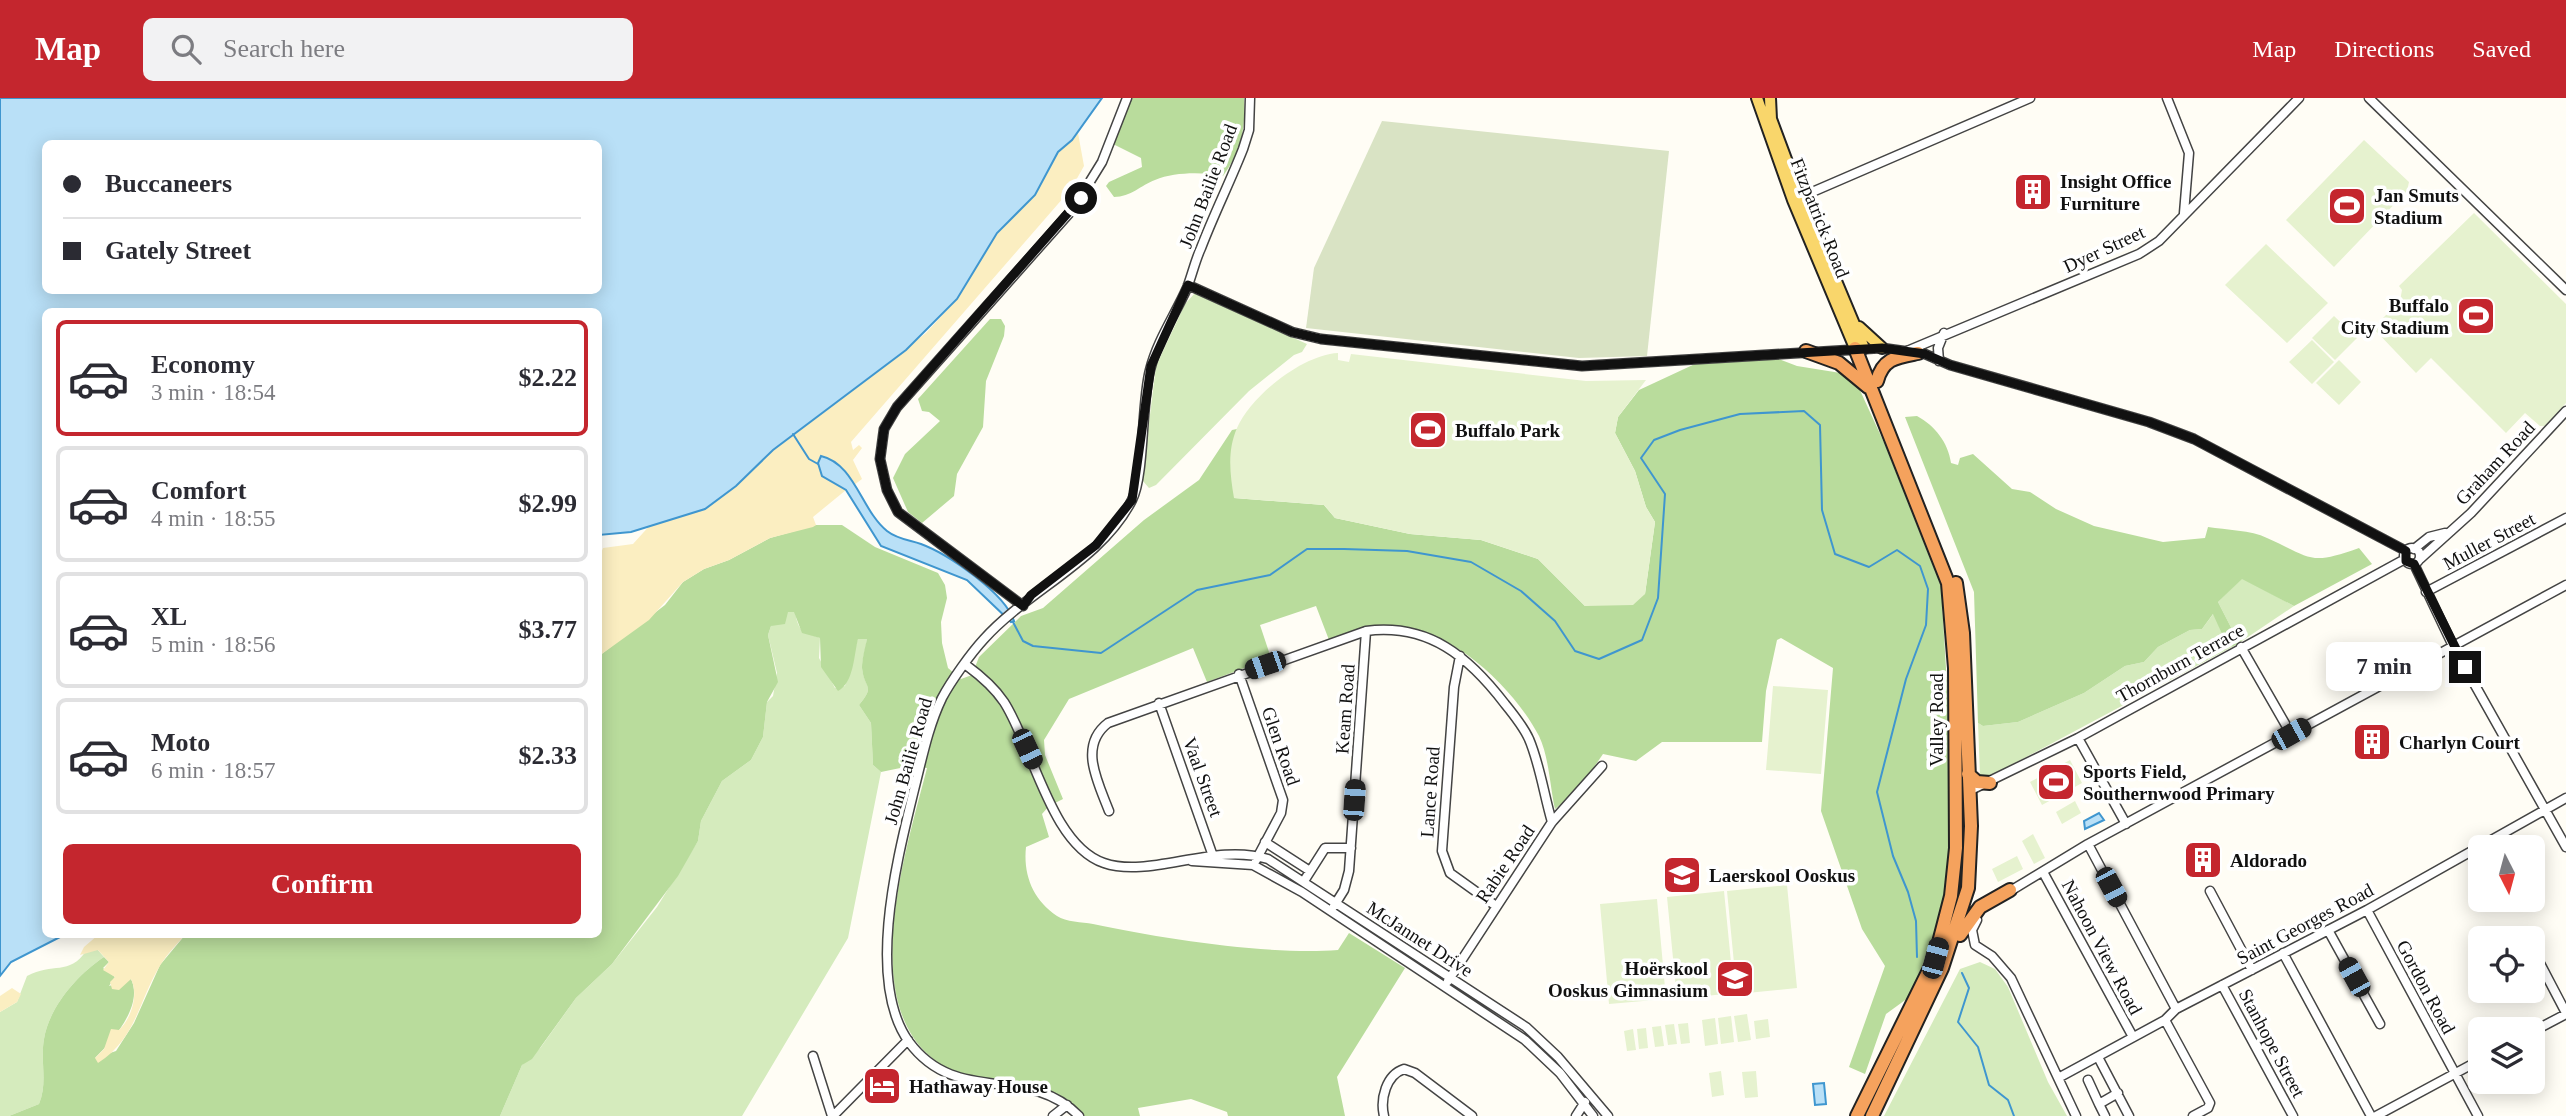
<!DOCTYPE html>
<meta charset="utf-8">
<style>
body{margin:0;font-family:"Times New Roman",serif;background:#f2f2f3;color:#2b2b33;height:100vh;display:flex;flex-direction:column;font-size:26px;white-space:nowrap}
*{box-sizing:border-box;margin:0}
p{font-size:23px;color:#7c7c81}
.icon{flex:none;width:38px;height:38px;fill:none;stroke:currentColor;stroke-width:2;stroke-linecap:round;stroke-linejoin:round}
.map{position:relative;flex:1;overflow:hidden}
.drawer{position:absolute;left:42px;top:210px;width:560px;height:630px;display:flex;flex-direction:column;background:#fff;border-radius:10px;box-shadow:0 4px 18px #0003}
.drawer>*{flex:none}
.banner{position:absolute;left:42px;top:42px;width:560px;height:154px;border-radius:10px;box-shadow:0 4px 18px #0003;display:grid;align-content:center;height:154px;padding:0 21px;background:#fff}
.needle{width:46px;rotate:174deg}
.buttons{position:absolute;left:2468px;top:737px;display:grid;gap:14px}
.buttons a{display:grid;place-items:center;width:77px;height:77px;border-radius:10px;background:#fff;box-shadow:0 4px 18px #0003;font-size:35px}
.end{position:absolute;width:32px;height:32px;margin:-16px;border:9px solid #111;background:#fff;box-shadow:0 0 0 4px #fff}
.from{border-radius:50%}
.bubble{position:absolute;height:49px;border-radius:10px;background:#fff;box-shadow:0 4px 18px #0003;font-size:23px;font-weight:800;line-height:49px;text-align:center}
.car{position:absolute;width:21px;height:42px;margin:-21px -10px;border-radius:9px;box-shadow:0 0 5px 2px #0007;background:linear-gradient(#222 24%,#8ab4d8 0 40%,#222 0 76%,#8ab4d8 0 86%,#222 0)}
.banner b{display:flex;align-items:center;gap:24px;height:66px;font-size:26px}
.banner b+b{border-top:2px solid #e1e1e2}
.banner i{width:18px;height:18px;background:#2b2b33}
ul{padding:12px 0 0;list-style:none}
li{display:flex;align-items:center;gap:21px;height:116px;margin:0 14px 10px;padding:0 7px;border:4px solid #e1e1e2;border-radius:10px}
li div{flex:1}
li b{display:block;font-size:26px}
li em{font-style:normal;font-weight:800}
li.selected{border-color:#c4262e}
li>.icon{width:63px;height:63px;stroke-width:1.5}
.button{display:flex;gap:14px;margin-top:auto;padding:14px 21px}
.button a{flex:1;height:80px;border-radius:10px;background:#c4262e;color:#fff;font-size:28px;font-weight:800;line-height:80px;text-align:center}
header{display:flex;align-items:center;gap:42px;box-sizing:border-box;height:98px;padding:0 35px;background:#c4262e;color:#fff}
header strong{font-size:33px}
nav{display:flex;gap:38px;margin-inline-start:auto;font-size:24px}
.search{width:490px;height:63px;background:#f2f2f3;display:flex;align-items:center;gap:18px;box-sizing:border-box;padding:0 24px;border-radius:10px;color:#7c7c81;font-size:26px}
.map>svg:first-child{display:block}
</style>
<header>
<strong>Map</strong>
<div class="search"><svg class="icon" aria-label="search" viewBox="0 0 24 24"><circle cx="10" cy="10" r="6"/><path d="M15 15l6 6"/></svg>Search here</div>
<nav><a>Map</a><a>Directions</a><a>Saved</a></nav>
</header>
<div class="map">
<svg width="2566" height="1018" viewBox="0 0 2566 1018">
<rect width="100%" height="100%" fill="#fffdf5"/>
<path fill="#d5ebbd" d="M1195,195L1307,246L1302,254L1294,257L1249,293L1156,387L1149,390L1142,382L1156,268L1185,206Z
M2242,480L2294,508L2239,545L2218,504Z
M787,514H795C799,536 803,533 820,540L819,560L835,590L845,588L858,540L867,541C866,550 862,561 862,570C864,590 876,587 859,607L871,625L873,667L881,674L848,840L742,1018H500L522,967L541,949L576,900L612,866L657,809L698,743L701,723L722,683L751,662L763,639L767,604L773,598L777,575L768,537L771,528Z
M2214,515L2222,536L2232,549L1987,680L1980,677L1978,625L1983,628L2018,624L2084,595L2125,568L2144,564L2158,549L2190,532L2202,531Z
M97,851L104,859C78,876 49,909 44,941C40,965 48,984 39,1006L9,1018H0V914L17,904L27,878C53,864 69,878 86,853Z
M1980,864L1995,871L2008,889L2048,984L2067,1018H1884L1960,871Z"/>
<path fill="#b9dc9c" d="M1130,0H1244C1246,30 1241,54 1223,78C1202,74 1175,74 1155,82C1141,87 1131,99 1114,99L1106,88L1109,84L1142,69L1141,60L1113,46Z
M990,221H1001L1005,228L1004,238L986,283L983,329L957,376L954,398L922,425L908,414L893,380L905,356L940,323L929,314L922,313L918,301Z
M1776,260L1797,268L1853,277L1886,349L1941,488L1949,620L1950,770L1943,821L1908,900L1886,916L1865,976L1849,969L1885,868L1862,831L1821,713L1833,570L1781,540L1777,542L1766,593L1762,644H1662L1636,663L1603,656L1579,691L1555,711C1550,689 1549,659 1539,638C1514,590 1452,531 1396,528C1372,526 1351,534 1329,542L1316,508L1260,527L1271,560L1207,584L1193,550L1069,601L1044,642L1045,657L1063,701L1049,708L1042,716L1049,739L1026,749C1023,777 1033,802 1057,818C1066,824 1082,824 1093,826C1164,841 1266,857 1338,852L1349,835L1405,870L1337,979L1345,1018H1228L1227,1014L1191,1001L1138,1010L1140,1018H1083C1043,974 1019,994 972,980C843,944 904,761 927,670L910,668L881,674L873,667L871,625L859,607C876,587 864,591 862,570C862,561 865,550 867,541H858C854,556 854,585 838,593L821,569L820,540L802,535L794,514H788L785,526L771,528L768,537L778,584L767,604L763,639L751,662L722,683L701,723L698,743L678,778L612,866L576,900L532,961L522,967L500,1018H9L39,1006C48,984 40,964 44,941C49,909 78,876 104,859L109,864L103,870L115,879L109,888L131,881C144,908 112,943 95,960L116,953L134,925L160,867L185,837L598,836L599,558L665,507L683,484L704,471L729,462L770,440L816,427H842L875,449L938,475L945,487L947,500L941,524L942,545L948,570L961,581L972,577L979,559L1021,518L1043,510L1144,422L1199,382L1232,332L1237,331L1234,400L1324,407L1335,420L1410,436L1481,442L1538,461L1585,508L1645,496L1655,424L1646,409L1635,373L1615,335L1618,319L1639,292L1697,265Z
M1917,318C1935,328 1948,344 1951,365L1958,367L1960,360L1973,356L2012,391L2030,394L2056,411L2094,428L2163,444L2205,440L2208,429C2226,432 2251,432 2267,440C2312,460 2309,468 2359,450L2372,466L2294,508L2242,481L2218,504L2239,545L2232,549L2222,536L2213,516L2202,531L2190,532L2158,549L2144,564L2125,568L2084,595L2018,624L1983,628L1978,625L1974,494L1905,319Z"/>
<path fill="#fbeec1" d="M1078,35L1084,68L1071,91L851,344L853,352L859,347L862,350L853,362L862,381L854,387L843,371L830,361L833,385L846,392L813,419L816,427L813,429L770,440L729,462L704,471L683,484L649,522L599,558L598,463L603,450L633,446L652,425L705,411L736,388L773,352L926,235L957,201L997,135L1035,97L1058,54Z
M98,837H185C177,846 168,855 161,866C138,903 137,940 98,965L95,960L104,951L111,931L119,932C131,921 139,897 131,881L119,892L112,891L110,884L115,879L103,872L109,864L98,852L80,857L84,849Z
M12,890L21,896L17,904L0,914V898Z"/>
<path fill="#d9e3c4" d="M1382,23L1669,53L1647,258L1579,260L1306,230L1314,170Z"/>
<path fill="#e6f2cf" d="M2364,42L2409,84L2407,93L2334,169L2286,122Z
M2474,115L2566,206V305L2545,328H2540L2525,315L2506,335L2431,260L2416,275L2373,230L2400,203L2402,192L2399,188Z
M2266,146L2328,205L2287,245L2225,187Z
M2334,218L2357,240L2335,262L2312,240Z
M2312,242L2334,264L2312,286L2289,264Z
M1338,255V262L1349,264L1351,256L1586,283L1646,282L1618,319L1615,335L1635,373L1646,409L1655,424L1645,496L1633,507L1585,508L1538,461L1481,442L1410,436L1335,420L1324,407L1234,400C1230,376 1227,353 1237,330C1251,298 1302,257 1338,255Z
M2339,262L2361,284L2339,307L2316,285Z
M1773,588L1828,592L1821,676L1766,672Z
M2070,662L2082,685L2042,707L2030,684Z
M2075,703L2081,715L2062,726L2056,714Z
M2033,736L2045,760L2034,766L2022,743Z
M2017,758L2023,771L1998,784L1992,771Z
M1787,787L1797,890L1737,896L1727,793Z
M1724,793L1734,895L1677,901L1667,799Z
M1657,801L1666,901L1609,906L1600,806Z
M1747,916L1751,942L1738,944L1734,918Z
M1731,918L1734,944L1721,946L1718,920Z
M1715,920L1718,946L1705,948L1702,922Z
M1768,921L1770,939L1756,941L1754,923Z
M1688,925L1690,945L1681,946L1678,926Z
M1674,926L1677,946L1668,947L1665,927Z
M1661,928L1664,948L1655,949L1652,929Z
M1646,930L1648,950L1639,951L1637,931Z
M1633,931L1636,952L1627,953L1624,933Z
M1721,973L1724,997L1712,999L1709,975Z
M1756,973L1758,999L1745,1000L1742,974Z"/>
<path fill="#b9e0f7" stroke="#3f96cf" stroke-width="2" fill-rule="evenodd" d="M0,0H1102L1072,42L1058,54L1035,97L997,135L957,201L906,252L773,352L736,388L705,411L631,434L599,437L598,214H46V836L64,837L11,864L0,878ZM46,46H598V192H46Z
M821,358C855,366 861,412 887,433C897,441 909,442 921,446C948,456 1005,495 1014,523L1011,524L967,482L881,448L846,392L822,378L818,365Z
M2099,715L2104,722L2085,731L2084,723Z
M1824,985L1826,1006L1815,1007L1813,986Z"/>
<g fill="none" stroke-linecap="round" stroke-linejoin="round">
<path stroke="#3f96cf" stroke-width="2" d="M793,336L809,361L818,366
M1013,524L1023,543L1033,548L1101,555L1197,492L1270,477L1307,451H1344L1407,453L1471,464L1521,493L1555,523L1575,553L1599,561L1642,542L1658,500L1665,396L1641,360L1654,342L1680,332L1740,316L1804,313L1820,327L1822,412L1835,456L1869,469L1897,452L1920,468L1928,491L1926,527L1906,581L1877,694L1893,758L1908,794L1916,823L1917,859
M1962,875L1969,890L1958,924L1978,949L1989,987L2008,1002L2014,1018"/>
<defs>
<path id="minor" d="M2167,0L2189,55L2184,115
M2369,0L2566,192
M1796,101L2030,0
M1188,187L1292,234L1321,241L1582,268L1882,250L1925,256L1950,267L2149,324L2194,341L2406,453
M1907,253L2139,156L2159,143L2299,0
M1939,263L1938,250L1944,235
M2404 458a8 8 0 1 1 16 0a8 8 0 1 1-16 0Z
M2414,451L2429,439L2445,435
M2420,461L2471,415L2566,313
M2414,466L2453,548L2566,749
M2426,494L2566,420
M1023,508L898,414L887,392L880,361L884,331L897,309L1073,111L1102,64L1127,0
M2241,549L2291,636
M1460,558L1454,589L1442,753L1450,775L1496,808
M966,567C981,578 994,589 1004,604C1033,649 1051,747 1104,765C1150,781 1214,744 1268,761L1526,929L1558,959L1608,1018
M1239,576L1283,702L1281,715L1256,762
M1159,605L1214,761
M2078,640L2126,726
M1969,693L2078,640L2405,461
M1109,713C1098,684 1078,648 1108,625L1366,533C1429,525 1469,559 1505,606C1514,617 1523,628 1529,641C1540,667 1544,697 1552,724
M1265,744L1310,773
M2088,746L2176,911
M1192,763L1253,767L1302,794L1525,942L1560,975L1593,1018
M2043,774L2133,939
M1304,783L1325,750H1351
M2210,793L2252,872
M2007,795L2088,746L2566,487
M1334,808L1344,792L1349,773L1366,533
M2367,812L2478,1018
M1977,822L1972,832L1975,847L1992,858L2011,880L2076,1018
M2328,832L2380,926
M2524,836L2527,840
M2532,850L2566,915
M2283,855L2371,1018
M1448,883L1552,724L1602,668
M2222,887L2293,1018
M2165,922L2210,1005L2208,1010L2193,1018
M2532,934L2566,916
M813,958L832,1018
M2098,959L2129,1018
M2060,979L2165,922L2176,911L2367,812L2566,700
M2088,982L2099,1006L2118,995
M2099,1006L2105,1018
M833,1018L908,942
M1053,1018L1067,1007
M1079,1018C1027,965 957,1009 909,944C865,883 898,758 914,692C922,661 928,629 942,600C951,583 971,555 984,541C1028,492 1101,463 1132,402C1145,376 1141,306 1150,272C1157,243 1175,217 1187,190C1192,177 1195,163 1201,150C1214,116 1230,84 1243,51L1249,32L1250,0
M1384,1018C1380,1001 1386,977 1404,971L1415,975L1472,1018
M1576,1018L1585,1004
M2376,1018L2480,962"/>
<path id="major" d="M1757,0L1793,102L1855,250
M1770,0L1771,21L1793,80L1864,250
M1859,229L1882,250"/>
<path id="highway" d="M1855,250L1948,485L1955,570L1956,750L1951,798L1935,860L1857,1018
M1806,253L1839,265L1868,289
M1877,283C1883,260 1897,259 1918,255
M1968,676L1977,684L1990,685
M1960,837L1980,809L2010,792
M1872,1018L1942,870L1968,790L1971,728L1963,535L1956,485"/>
</defs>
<use href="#minor" stroke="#444" stroke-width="11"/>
<use href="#major" stroke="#222" stroke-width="14"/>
<use href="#highway" stroke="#222" stroke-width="16"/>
<use href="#minor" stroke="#fff" stroke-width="8"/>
<use href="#major" stroke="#f9d66b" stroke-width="10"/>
<use href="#highway" stroke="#f5a25d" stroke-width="12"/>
</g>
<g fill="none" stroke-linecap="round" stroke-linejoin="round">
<path stroke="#111" stroke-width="9" d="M1081,100L897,309L884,331L880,361L887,392L898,414L1023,508L1031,497L1096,447L1132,402L1151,268L1188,187L1292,234L1321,241L1582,268L1882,250L1925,256L1950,267L2149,324L2194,341L2406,453V463L2414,466L2465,569"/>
</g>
<defs>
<symbol id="building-square" viewBox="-11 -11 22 22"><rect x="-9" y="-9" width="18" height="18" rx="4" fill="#c4262e" stroke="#fff"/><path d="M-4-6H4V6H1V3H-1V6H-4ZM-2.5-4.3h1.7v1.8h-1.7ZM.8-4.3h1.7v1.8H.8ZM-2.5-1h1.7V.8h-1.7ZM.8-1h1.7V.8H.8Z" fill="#fff"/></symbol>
<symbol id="stadium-square" viewBox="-11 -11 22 22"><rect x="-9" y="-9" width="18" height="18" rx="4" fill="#c4262e" stroke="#fff"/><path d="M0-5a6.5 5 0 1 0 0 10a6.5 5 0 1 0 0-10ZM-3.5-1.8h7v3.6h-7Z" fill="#fff"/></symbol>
<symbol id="school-square" viewBox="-11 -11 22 22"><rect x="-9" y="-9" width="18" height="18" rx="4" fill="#c4262e" stroke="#fff"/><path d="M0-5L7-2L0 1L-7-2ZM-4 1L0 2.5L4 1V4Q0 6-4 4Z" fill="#fff"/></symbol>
<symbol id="hotel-square" viewBox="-11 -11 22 22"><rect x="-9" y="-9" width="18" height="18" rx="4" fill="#c4262e" stroke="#fff"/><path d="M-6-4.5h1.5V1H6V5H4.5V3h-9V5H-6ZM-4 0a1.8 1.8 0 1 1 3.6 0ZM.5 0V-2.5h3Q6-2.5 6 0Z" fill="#fff"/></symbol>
</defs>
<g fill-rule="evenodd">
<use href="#building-square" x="2011" y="72" width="44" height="44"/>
<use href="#stadium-square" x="2325" y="86" width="44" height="44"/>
<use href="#stadium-square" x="2454" y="196" width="44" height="44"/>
<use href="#stadium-square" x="1406" y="310" width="44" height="44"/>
<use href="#building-square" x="2350" y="622" width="44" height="44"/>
<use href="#stadium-square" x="2034" y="662" width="44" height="44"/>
<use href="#building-square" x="2181" y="740" width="44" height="44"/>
<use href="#school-square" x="1660" y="755" width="44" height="44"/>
<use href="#school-square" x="1713" y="859" width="44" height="44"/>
<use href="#hotel-square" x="860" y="966" width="44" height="44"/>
</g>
<g text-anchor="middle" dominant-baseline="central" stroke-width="7" stroke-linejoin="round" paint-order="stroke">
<g font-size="19" font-weight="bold" fill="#111" stroke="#fff" text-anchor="start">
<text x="2060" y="83">Insight Office<tspan x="2060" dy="22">Furniture</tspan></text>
<text x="2374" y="97">Jan Smuts<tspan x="2374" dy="22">Stadium</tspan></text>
<text x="2449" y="207" text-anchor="end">Buffalo<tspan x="2449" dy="22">City Stadium</tspan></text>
<text x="1455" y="332">Buffalo Park</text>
<text x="2399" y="644">Charlyn Court</text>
<text x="2083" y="673">Sports Field,<tspan x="2083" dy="22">Southernwood Primary</tspan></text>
<text x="2230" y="762">Aldorado</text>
<text x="1709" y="777">Laerskool Ooskus</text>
<text x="1708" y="870" text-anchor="end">Hoërskool<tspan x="1708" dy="22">Ooskus Gimnasium</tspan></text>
<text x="909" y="988">Hathaway House</text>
</g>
<g font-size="19" fill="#111" stroke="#fff">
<text transform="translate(1208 88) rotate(-69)">John Bailie Road</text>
<text transform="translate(1820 120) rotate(68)">Fitzpatrick Road</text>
<text transform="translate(2104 151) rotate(-25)">Dyer Street</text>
<text transform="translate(2495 365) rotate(-47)">Graham Road</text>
<text transform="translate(2489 443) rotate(-28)">Muller Street</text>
<text transform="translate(2180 565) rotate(-29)">Thornburn Terrace</text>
<text transform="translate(1345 611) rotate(-86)">Keam Road</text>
<text transform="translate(1936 622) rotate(-90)">Valley Road</text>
<text transform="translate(1281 648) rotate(71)">Glen Road</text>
<text transform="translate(908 663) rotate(-74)">John Bailie Road</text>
<text transform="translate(1203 679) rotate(70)">Vaal Street</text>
<text transform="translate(1430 694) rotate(-86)">Lance Road</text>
<text transform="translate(1505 766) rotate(-56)">Rabie Road</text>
<text transform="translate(2305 826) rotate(-28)">Saint Georges Road</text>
<text transform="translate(1420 841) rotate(33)">McJannet Drive</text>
<text transform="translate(2102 849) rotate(62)">Nahoon View Road</text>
<text transform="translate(2426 889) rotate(62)">Gordon Road</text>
<text transform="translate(2272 945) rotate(62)">Stanhope Street</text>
</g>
</g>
</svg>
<div class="buttons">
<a><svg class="needle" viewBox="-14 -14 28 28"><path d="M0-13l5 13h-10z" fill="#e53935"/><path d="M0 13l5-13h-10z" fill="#7c7c81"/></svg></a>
<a><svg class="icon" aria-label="locate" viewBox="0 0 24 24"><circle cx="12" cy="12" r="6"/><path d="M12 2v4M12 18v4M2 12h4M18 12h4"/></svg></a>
<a><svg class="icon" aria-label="layers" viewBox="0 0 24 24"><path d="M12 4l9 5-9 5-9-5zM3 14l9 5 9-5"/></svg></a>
</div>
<i class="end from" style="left:1081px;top:100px"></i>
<i class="end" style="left:2465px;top:569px"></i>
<div class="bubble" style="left:2326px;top:544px;width:116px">7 min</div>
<i class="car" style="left:1265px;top:567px;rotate:251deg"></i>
<i class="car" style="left:2291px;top:636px;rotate:61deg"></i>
<i class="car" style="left:1027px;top:651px;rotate:155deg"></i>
<i class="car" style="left:1354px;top:702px;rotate:4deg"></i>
<i class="car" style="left:2111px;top:789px;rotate:152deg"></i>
<i class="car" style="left:1935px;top:860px;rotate:15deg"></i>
<i class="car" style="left:2354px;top:879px;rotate:331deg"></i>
<div class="banner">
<b><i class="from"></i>Buccaneers</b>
<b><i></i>Gately Street</b>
</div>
<section class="drawer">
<ul>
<li class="selected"><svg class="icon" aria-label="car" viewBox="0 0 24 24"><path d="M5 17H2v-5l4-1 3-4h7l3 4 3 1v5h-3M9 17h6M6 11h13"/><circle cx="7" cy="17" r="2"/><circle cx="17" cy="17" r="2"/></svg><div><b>Economy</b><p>3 min · 18:54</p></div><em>$2.22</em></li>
<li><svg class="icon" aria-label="car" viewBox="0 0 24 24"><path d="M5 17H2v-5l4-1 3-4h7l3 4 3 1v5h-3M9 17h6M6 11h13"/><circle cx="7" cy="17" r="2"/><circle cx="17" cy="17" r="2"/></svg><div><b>Comfort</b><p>4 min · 18:55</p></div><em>$2.99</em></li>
<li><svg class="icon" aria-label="car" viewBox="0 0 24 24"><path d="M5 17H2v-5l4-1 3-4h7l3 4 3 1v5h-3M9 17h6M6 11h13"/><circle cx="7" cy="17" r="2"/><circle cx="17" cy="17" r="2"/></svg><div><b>XL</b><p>5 min · 18:56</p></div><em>$3.77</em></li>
<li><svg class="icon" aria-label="car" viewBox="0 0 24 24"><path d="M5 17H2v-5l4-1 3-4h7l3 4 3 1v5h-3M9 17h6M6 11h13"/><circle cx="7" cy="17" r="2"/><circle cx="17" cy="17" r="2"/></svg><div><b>Moto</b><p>6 min · 18:57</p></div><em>$2.33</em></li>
</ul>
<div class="button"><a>Confirm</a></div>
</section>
</div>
